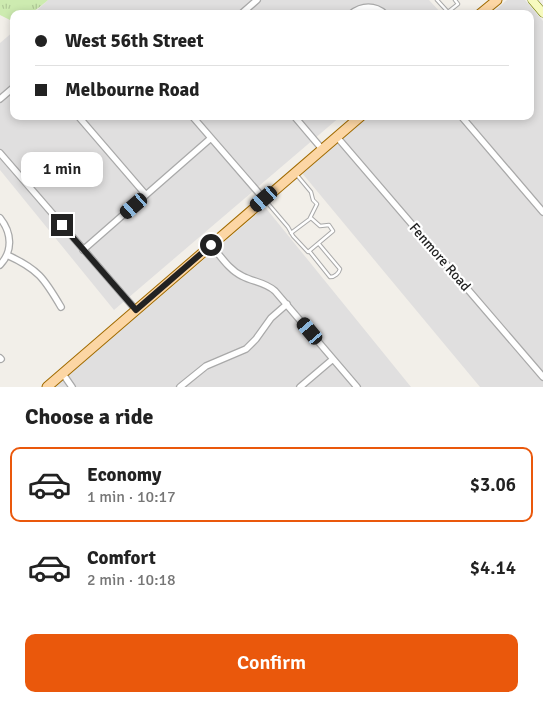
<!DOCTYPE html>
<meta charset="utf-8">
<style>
body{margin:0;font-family:Signika,sans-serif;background:#f6f6f6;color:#222;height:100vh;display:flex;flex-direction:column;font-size:19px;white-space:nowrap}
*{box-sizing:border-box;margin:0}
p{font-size:16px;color:#767676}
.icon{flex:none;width:28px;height:28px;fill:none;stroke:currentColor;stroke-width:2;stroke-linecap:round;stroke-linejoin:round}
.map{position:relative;height:387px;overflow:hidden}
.panel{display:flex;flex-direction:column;background:#fff;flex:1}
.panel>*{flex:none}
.banner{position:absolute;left:10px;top:10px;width:524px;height:110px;border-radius:10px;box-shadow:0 2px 8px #0003;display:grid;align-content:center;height:110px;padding:0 25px;background:#fff}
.end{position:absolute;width:22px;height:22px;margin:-11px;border:6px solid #222;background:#fff;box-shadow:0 0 0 2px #fff}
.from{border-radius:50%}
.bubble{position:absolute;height:35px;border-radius:10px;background:#fff;box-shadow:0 2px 8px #0003;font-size:16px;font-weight:600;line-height:35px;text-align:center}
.car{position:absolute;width:15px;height:30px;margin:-15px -8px;border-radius:6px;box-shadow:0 0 4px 1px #0007;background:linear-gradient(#222 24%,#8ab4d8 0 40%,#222 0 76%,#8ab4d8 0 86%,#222 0)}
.banner b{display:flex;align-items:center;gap:18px;height:48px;font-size:19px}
.banner b+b{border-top:1px solid #e0e0e0}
.banner i{width:12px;height:12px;background:#222}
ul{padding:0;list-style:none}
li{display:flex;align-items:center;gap:15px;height:75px;margin:0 10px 8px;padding:0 15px;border:2px solid transparent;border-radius:10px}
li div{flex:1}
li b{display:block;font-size:19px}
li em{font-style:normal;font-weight:600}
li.active{border-color:#ea580c}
li>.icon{width:45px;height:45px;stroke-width:1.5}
h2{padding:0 25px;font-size:22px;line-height:60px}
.button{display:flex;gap:10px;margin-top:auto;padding:10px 25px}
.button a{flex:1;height:58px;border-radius:10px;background:#ea580c;color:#fff;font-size:20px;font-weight:600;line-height:58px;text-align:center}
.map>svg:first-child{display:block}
</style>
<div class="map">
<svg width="543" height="387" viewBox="0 0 543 387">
<defs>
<pattern id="grass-tufts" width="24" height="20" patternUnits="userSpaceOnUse" patternTransform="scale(1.25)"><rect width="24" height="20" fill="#cdebb0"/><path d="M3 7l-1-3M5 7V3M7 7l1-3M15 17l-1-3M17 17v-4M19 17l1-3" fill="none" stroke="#b0c997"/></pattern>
</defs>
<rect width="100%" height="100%" fill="#f2efe9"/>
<path fill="#e0dfdf" d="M48,0H429L442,14H33Z
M507,0H525L543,21V387H480L302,173L369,116H530V14H491Z
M14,31V116H341L114,310L0,170V43Z
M265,207L411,387H55Z"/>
<path fill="url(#grass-tufts)" d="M0,0H48C34,12 32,14 14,14V20L12,21L0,15Z"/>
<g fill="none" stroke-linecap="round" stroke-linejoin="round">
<defs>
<path id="service" d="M437,0L448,12L458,4L455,0
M296,174L311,192L313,200L317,204L310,218
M265,200L288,227L293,236L308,252L333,231L329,225L320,226L311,218L291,233
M310,252L330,277C335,277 339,273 340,269L319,244"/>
<path id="minor" d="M241,14L257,0
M351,14C362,5 375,5 385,14
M0,99L14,87
M78,116L146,195
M192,116L264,199
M294,116L322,149
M461,116L543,212
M337,137L543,377
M0,153L136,310
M0,218C12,233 13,251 0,265
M211,245C220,255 229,270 242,276C253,282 265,282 275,291L357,387
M83,250L211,138
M7,255C38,269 44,278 61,307
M0,358L1,359
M63,374L72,387
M180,387L206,366L246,349L256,339L271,318L287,304
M300,387L333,359"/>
<path id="secondary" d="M532,0L543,13"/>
<path id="primary" d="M480,14L497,0
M47,387L361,116"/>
</defs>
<use href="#service" stroke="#a9a9a9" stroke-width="4.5"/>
<use href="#minor" stroke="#a9a9a9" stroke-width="8"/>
<use href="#secondary" stroke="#707d05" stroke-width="9"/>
<use href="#primary" stroke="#a06b00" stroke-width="11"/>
<use href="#service" stroke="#fff" stroke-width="2.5"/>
<use href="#minor" stroke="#fff" stroke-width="5.5"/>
<use href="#secondary" stroke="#f7fabf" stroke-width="8"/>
<use href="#primary" stroke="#fcd6a4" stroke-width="9"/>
</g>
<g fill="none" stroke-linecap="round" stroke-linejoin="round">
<path stroke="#222" stroke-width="6" d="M62,225L136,310L211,245"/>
</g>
<g text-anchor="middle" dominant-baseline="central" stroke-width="4.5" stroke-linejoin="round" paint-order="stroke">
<g font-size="14" fill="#222" stroke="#fff">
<text transform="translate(440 257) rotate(49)">Fenmore Road</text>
</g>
</g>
</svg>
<i class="end from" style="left:211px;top:245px"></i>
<i class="end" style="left:62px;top:225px"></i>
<div class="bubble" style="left:21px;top:152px;width:82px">1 min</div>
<i class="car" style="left:264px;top:199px;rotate:229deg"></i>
<i class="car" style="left:134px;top:206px;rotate:229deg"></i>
<i class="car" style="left:310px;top:331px;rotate:320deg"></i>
<div class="banner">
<b><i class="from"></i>West 56th Street</b>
<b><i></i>Melbourne Road</b>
</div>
</div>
<section class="panel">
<h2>Choose a ride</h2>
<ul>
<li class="active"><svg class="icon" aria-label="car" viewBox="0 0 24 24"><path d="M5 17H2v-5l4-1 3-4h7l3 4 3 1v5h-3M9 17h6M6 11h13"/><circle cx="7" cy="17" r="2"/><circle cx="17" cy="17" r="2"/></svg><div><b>Economy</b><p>1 min · 10:17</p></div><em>$3.06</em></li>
<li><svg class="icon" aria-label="car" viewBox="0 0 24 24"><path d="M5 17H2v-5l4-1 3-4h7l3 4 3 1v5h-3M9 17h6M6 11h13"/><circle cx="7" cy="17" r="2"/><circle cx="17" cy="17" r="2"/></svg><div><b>Comfort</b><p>2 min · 10:18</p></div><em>$4.14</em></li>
</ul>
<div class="button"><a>Confirm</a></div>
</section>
